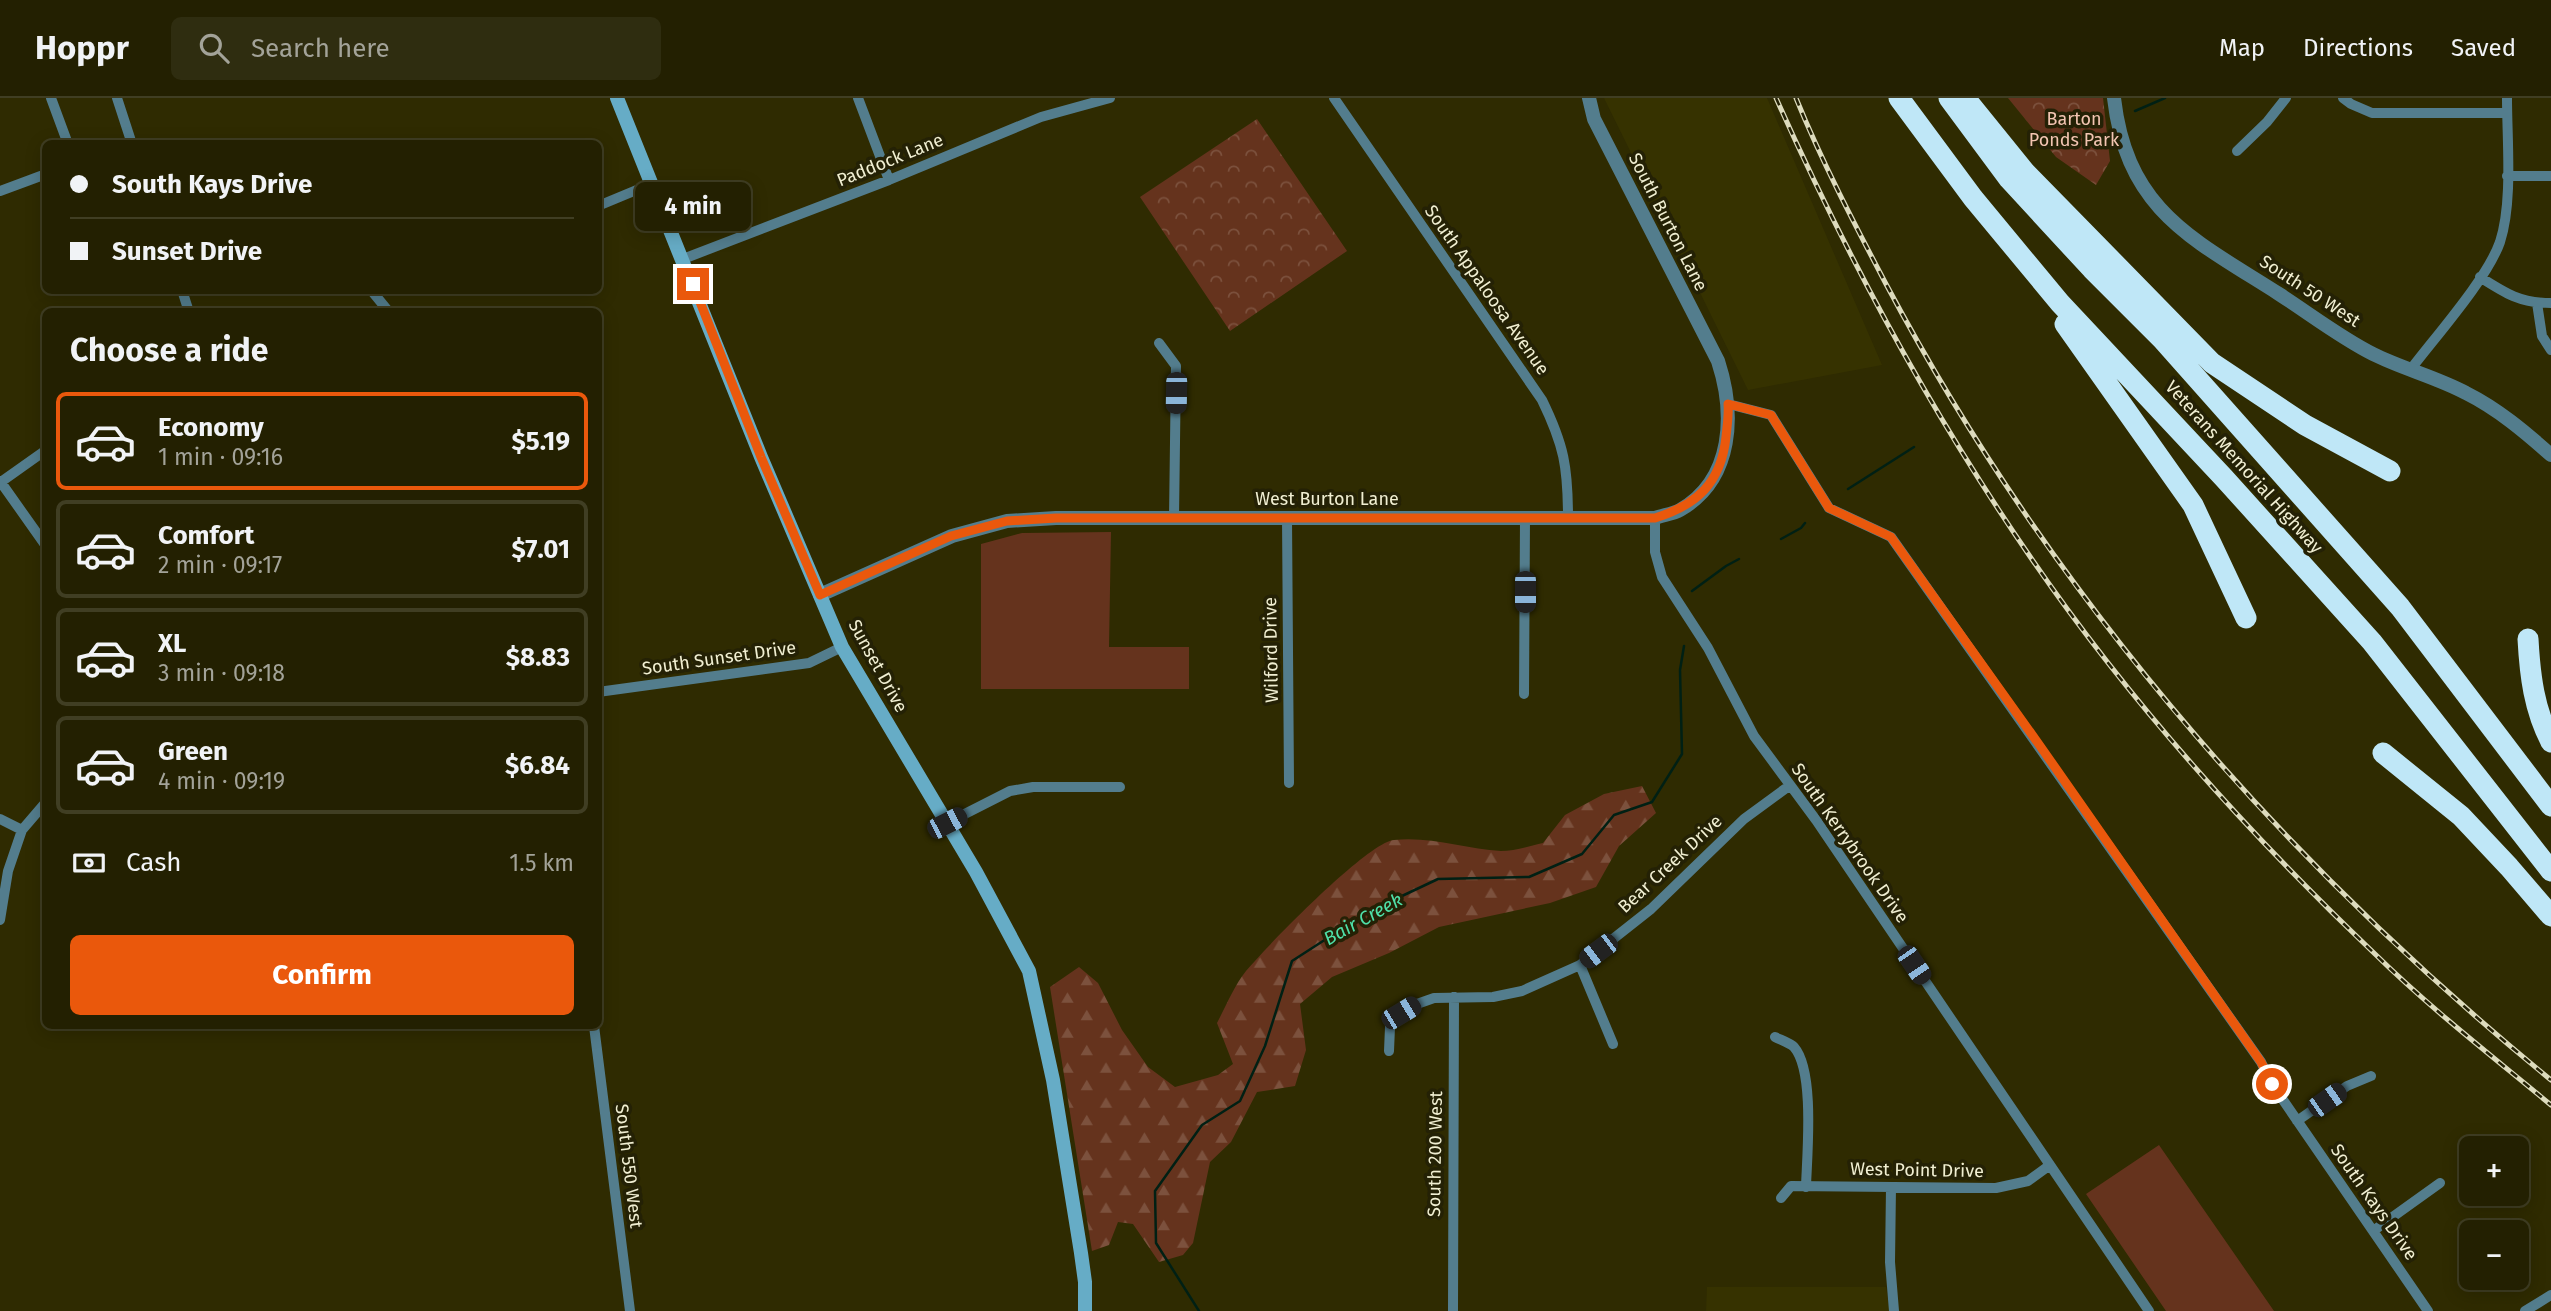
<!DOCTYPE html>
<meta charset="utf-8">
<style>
body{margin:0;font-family:"Fira Sans",sans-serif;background:#2f2d10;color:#f1f3f6;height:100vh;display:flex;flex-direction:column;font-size:26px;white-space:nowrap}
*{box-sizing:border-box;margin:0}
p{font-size:23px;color:#a3a399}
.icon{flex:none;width:38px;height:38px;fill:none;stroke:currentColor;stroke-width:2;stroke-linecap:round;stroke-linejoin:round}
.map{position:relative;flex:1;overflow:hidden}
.details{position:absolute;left:42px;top:210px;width:560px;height:721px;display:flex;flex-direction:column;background:#232001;border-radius:10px;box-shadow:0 4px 18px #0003,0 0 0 2px #403e23}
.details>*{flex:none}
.hud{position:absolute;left:42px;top:42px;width:560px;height:154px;border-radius:10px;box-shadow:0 4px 18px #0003,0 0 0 2px #403e23;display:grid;align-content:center;height:154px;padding:0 28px;background:#232001}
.fabs{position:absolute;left:2459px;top:1038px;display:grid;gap:14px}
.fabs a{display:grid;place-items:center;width:70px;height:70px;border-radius:10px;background:#232001;box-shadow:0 4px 18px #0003,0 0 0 2px #403e23;font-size:35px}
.end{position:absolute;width:32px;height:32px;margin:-16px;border:9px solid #ea580c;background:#fff;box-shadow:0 0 0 4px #fff}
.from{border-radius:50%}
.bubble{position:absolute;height:49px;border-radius:10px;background:#232001;box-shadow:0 4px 18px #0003,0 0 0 2px #403e23;font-size:23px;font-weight:700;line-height:49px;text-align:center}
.car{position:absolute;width:21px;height:42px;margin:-21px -10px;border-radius:9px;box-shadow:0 0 5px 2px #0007;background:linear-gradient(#222 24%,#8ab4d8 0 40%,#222 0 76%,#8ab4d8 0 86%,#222 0)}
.hud b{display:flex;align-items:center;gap:24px;height:66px;font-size:26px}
.hud b+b{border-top:2px solid #403e23}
.hud i{width:18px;height:18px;background:#f1f3f6}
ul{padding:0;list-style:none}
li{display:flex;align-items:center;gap:21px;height:98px;margin:0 14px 10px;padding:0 14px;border:4px solid #403e23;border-radius:10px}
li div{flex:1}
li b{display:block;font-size:26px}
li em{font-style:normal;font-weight:700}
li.current{border-color:#ea580c}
li>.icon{width:63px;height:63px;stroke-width:1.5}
h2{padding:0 28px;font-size:32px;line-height:84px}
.pay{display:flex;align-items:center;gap:18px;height:77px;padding:0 28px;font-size:26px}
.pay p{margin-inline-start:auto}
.cta{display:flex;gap:14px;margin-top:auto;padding:14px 28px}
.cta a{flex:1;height:80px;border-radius:10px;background:#ea580c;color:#fff;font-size:28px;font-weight:700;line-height:80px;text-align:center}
header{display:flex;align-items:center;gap:42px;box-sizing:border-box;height:98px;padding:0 35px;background:#232001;border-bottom:2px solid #403e23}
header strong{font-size:33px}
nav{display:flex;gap:38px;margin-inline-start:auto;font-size:24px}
.search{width:490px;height:63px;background:#2f2d10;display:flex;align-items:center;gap:18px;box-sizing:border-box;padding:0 24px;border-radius:10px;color:#a3a399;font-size:26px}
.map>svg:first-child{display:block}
</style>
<header>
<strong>Hoppr</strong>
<div class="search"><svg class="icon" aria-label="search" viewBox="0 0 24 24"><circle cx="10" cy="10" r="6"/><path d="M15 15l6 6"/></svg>Search here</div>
<nav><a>Map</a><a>Directions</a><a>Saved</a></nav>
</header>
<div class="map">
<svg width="2551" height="1213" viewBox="0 0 2551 1213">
<defs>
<pattern id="forest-firs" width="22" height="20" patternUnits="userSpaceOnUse" patternTransform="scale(1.75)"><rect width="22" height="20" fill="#65331d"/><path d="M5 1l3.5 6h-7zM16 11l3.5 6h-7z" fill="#7c513d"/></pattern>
<pattern id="park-crowns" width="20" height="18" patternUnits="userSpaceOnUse" patternTransform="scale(1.75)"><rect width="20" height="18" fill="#65331d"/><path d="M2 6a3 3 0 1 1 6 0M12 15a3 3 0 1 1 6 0" fill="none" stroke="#7c513d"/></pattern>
</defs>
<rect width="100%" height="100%" fill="#2f2b01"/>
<path fill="#363200" d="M1604,0H1767L1882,267L1748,292Z
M1707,1189H1886L1890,1213H1706Z"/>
<path fill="#65331d" d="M1111,434L1109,549H1189V591H981V446L1022,435Z
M2159,1047L2274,1213H2166L2086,1096Z"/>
<path fill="url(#forest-firs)" d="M1642,688L1656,715L1619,748L1596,789L1550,805L1439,829L1389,855L1332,879L1300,906L1306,952L1295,988L1257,994L1231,1044L1210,1064L1193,1145L1183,1157L1159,1164L1133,1126L1118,1124L1109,1147L1092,1153L1050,889L1079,869L1098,885L1122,932L1148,969L1175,989L1218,977L1233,966L1217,925C1226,908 1234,888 1246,873C1266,849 1368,744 1394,742C1430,738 1466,751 1501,753C1514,753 1530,748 1543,745L1565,717L1604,696Z"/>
<path fill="url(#park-crowns)" d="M2008,0H2103L2110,63L2096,87L2056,59Z
M1257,21L1347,153L1230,233L1140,99Z"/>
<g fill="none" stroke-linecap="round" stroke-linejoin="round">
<path stroke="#002014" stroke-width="2.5" d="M2135,13L2165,0
M1848,391L1914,349
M1781,441L1801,430L1805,425
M1692,493L1726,468L1739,461
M1199,1213L1156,1145L1155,1093L1202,1027L1240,1003L1265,948L1292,863L1368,814L1438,781L1529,779L1582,756L1614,717L1652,704L1682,656L1680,572L1684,548"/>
<path stroke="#537d8d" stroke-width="10" d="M51,0L68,46
M117,0L132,46
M858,0L889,82
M1334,0L1542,302C1564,347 1568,369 1568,420
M2343,0L2351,6L2372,15H2507
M2237,53L2267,24L2286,0
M2507,78H2551
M0,93L46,76
M598,108L651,86
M683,161L889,82L1041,19L1110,0
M2480,179C2505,195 2520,205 2551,205
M182,192L189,214
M371,192L389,214
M2537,205L2542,238L2551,252
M1159,245L1176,268L1174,420
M2411,271C2436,238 2487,181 2500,144C2513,104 2507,43 2507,0
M1728,306L1771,317L1829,410L1891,439L2261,964L2272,986L2428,1213
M0,383L46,448
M1,384L46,352
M1287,420L1289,685
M1655,420V454L1662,479L1708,550L1754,638L1816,722L2149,1213
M598,594L809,565L842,549
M1524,596L1525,420
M0,721L22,732
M947,725L1010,693L1033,689H1120
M0,822L8,773L22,732L46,704
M1580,867L1613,946
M594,928L630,1213
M1775,939C1781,942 1790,945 1794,949C1815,973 1807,1056 1806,1089
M1389,953L1390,929L1401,915L1417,906L1434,900L1493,899L1522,893L1580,867L1651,811L1744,721L1789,688
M2297,1023L2347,988L2371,978
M1891,1089L1890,1164L1894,1213
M1781,1100L1791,1088L1996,1090L2028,1083L2050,1067
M2373,1133L2440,1085
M1453,1213L1454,899
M2525,1213L2551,1197"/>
<path stroke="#537d8d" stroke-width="14" d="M2114,0C2127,113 2193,141 2279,196C2310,216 2341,240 2373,256C2403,271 2436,279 2466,295C2498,311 2525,334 2551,357
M820,497L952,438L1007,423L1056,420H1655C1663,417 1673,416 1680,412C1734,381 1735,315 1718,263L1594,21L1589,0"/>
<path stroke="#66acc6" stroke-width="14" d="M617,0L761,359L842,549L976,774L1029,873L1053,982L1081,1155L1085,1184V1213"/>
<path stroke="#bfe7f7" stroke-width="21" d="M1899,0L1973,100L2060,205L2224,380L2372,544L2551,773
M1949,0L2009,81L2092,171L2162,241L2400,509L2551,708
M1965,0L2025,74L2212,265L2305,327L2390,373
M2065,226L2193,407L2246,520
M2528,541C2530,578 2534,611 2551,644
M2383,655L2461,718L2509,769L2551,818"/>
<defs>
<path id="rail" d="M1776,0C1847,159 1930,313 2029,457C2128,602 2248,735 2375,856C2430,910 2492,958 2551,1007
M1796,0C1822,64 1854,125 1886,186C2052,498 2278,759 2551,982"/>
</defs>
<use href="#rail" stroke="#dddbbd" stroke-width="5"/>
<use href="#rail" stroke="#242105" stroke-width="2.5" stroke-dasharray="8" stroke-linecap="butt"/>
</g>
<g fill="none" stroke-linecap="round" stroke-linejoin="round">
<path stroke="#ea580c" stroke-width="9" d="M693,186L761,359L820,497L951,438L1007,423L1056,420H1655C1697,407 1721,385 1726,339C1727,328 1729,317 1728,306L1771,317L1829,410L1891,439L2038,645L2261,964L2272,986"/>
</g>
<g text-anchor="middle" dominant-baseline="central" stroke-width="7" stroke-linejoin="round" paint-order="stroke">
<g font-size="18" fill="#f3c5b2" stroke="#242105">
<text x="2074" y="21">Barton<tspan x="2074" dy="21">Ponds Park</tspan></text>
</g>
<g font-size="18" fill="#f1efd2" stroke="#242105">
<text transform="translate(890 62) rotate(-22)">Paddock Lane</text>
<text transform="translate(1668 124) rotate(63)">South Burton Lane</text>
<text transform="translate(1487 192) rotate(55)">South Appaloosa Avenue</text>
<text transform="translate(2310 193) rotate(33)">South 50 West</text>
<text transform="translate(2244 369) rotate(48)">Veterans Memorial Highway</text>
<text x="1327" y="401">West Burton Lane</text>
<text transform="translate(1271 552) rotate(-91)">Wilford Drive</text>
<text transform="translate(719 560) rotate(-8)">South Sunset Drive</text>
<text transform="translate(878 568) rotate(61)">Sunset Drive</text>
<text transform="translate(1850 745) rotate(55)">South Kerrybrook Drive</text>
<text transform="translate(1670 766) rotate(-43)">Bear Creek Drive</text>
<text transform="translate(1435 1056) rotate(-89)">South 200 West</text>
<text transform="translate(629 1068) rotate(83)">South 550 West</text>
<text transform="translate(1917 1072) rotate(1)">West Point Drive</text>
<text transform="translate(2374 1104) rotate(55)">South Kays Drive</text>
</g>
<g font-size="19" font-style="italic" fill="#4fe0a8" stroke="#242105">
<text transform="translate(1363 821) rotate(-29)">Bair Creek</text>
</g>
</g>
</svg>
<div class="fabs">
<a>+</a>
<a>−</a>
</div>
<i class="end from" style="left:2272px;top:986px"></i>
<i class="end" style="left:693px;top:186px"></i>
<div class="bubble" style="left:635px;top:84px;width:116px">4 min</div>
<i class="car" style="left:1176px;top:295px;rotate:181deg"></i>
<i class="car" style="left:1525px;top:494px;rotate:180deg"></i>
<i class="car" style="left:947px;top:725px;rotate:63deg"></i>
<i class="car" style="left:1598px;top:853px;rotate:233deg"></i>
<i class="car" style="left:1914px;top:867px;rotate:146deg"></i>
<i class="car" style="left:1401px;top:915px;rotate:59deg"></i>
<i class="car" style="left:2327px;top:1002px;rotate:55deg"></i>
<div class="hud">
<b><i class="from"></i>South Kays Drive</b>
<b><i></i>Sunset Drive</b>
</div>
<section class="details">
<h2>Choose a ride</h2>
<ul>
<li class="current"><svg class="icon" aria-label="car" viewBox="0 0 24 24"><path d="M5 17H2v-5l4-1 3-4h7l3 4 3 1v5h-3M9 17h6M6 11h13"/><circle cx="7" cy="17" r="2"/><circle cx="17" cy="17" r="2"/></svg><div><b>Economy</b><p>1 min · 09:16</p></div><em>$5.19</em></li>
<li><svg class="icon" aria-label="car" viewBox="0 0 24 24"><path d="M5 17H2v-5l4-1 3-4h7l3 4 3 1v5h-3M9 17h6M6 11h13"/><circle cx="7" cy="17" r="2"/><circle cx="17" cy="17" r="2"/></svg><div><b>Comfort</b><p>2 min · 09:17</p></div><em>$7.01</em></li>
<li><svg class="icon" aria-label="car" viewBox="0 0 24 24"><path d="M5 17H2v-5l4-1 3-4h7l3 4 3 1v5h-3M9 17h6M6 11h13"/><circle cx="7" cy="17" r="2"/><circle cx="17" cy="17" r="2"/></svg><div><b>XL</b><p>3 min · 09:18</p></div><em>$8.83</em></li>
<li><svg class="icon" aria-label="car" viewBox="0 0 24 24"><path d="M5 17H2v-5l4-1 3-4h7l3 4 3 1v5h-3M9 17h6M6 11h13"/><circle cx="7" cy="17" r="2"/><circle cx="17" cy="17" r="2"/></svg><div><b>Green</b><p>4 min · 09:19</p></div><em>$6.84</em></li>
</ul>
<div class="pay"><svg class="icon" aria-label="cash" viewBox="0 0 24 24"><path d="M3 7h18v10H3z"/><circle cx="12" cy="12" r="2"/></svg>Cash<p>1.5 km</p></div>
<div class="cta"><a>Confirm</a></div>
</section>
</div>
